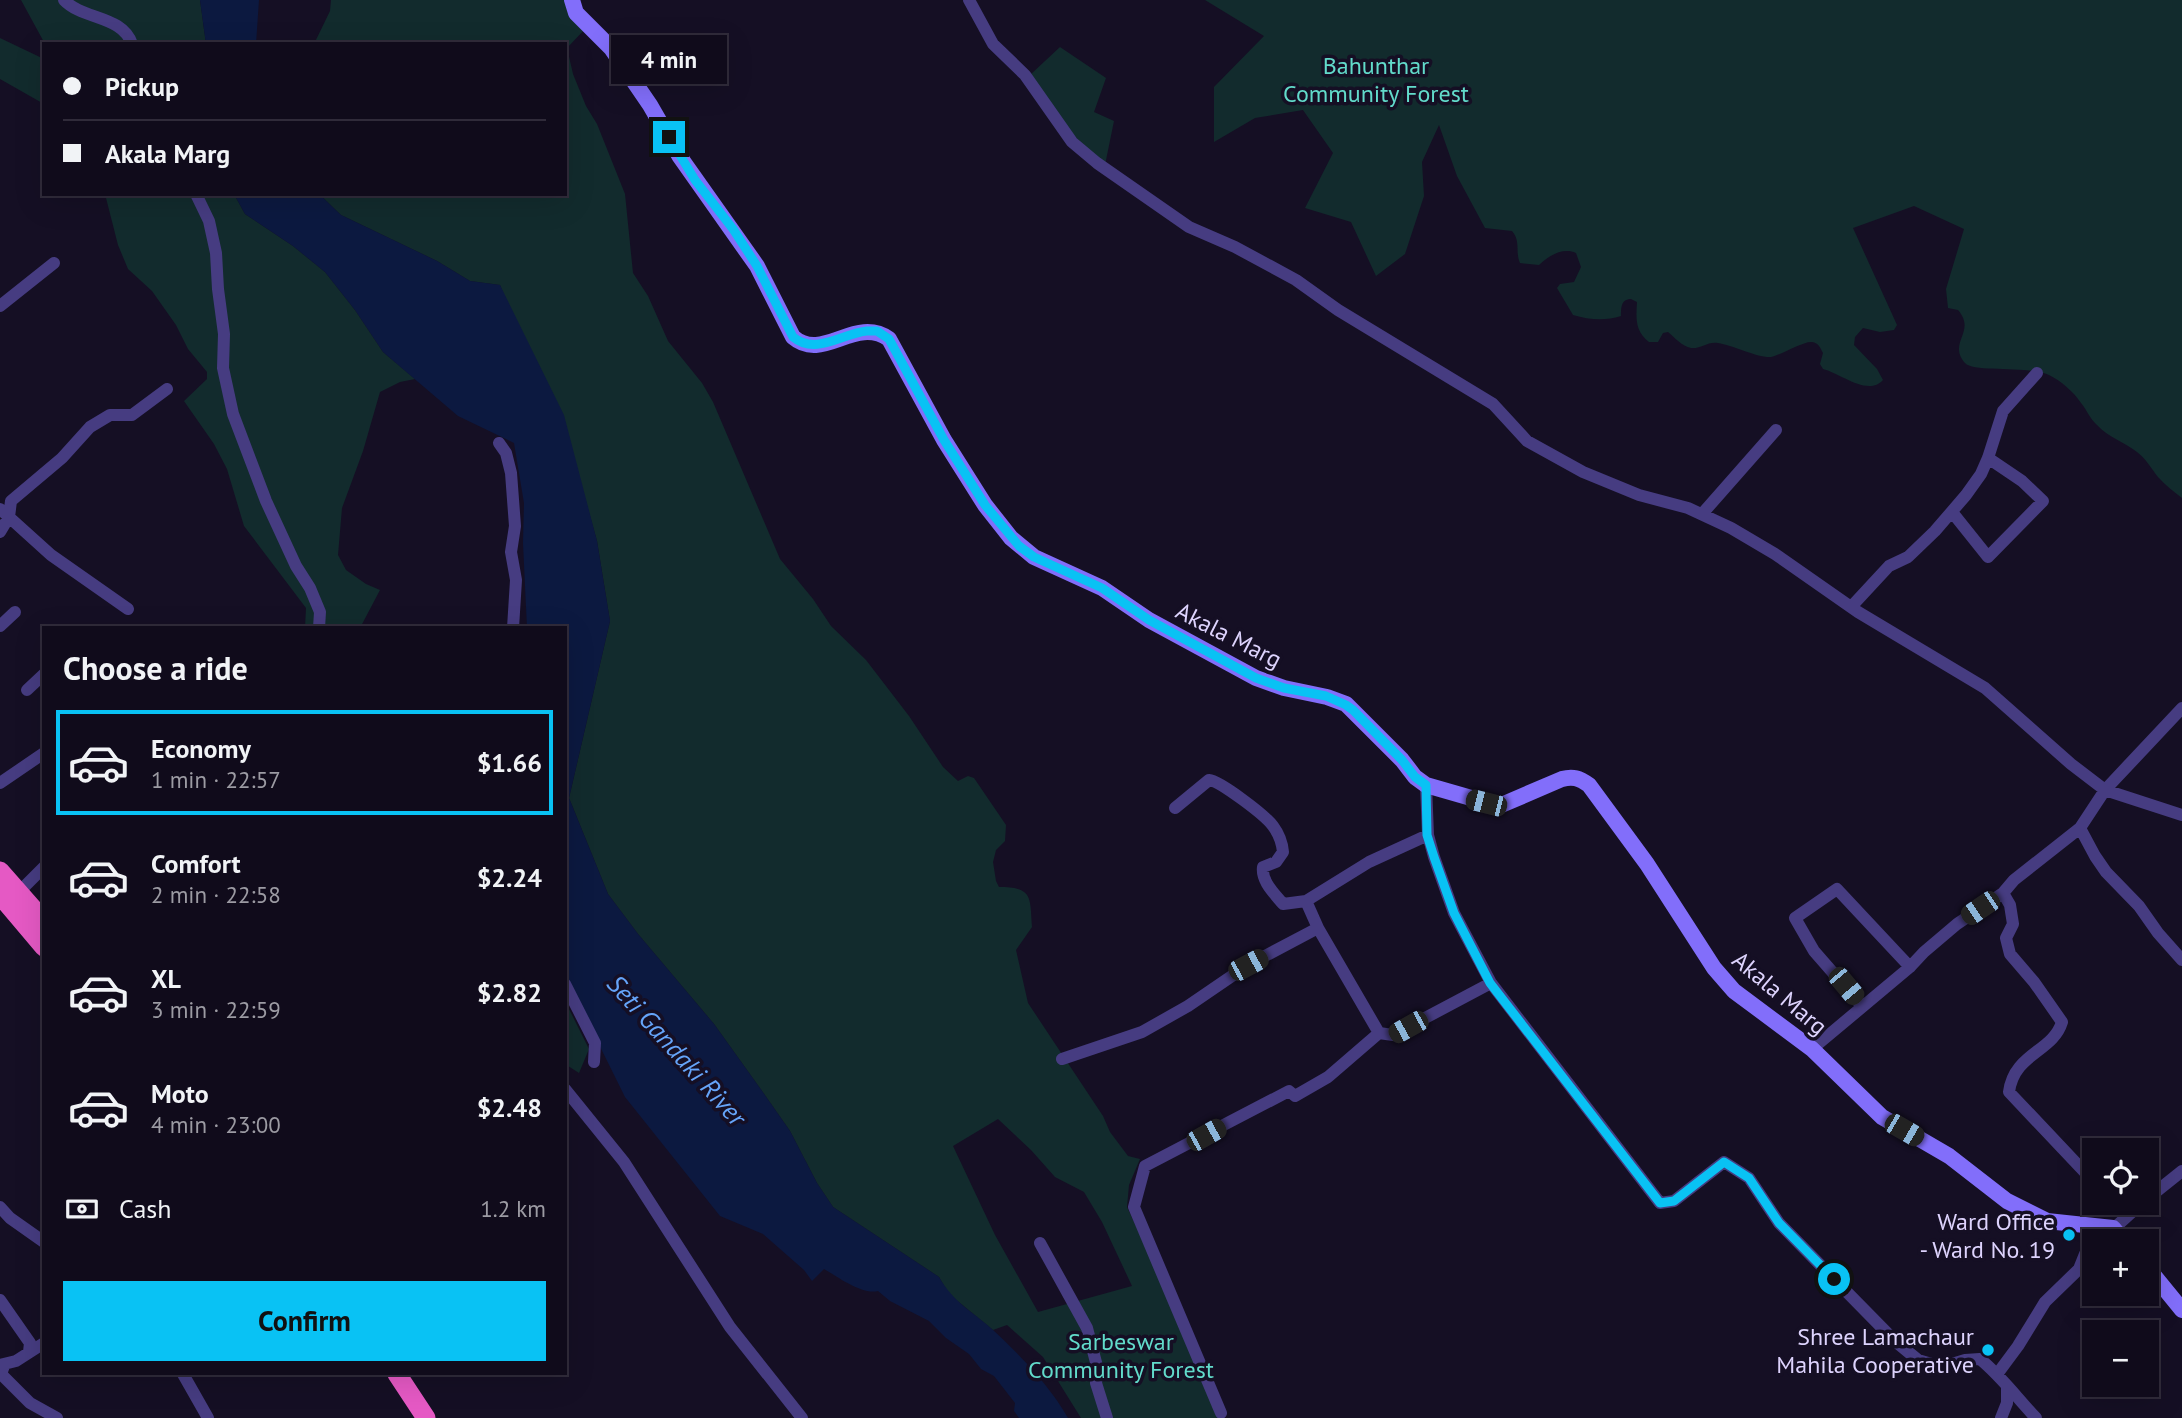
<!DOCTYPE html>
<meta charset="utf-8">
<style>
body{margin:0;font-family:"PT Sans",sans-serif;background:#1e1928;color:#f1f3f6;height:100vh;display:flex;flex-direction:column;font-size:26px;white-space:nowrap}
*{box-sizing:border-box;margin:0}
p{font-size:23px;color:#9c9ba3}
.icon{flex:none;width:38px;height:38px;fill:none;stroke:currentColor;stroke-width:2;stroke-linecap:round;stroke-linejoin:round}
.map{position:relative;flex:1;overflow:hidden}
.sheet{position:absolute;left:42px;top:626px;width:525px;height:749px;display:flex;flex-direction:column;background:#100b1b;border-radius:0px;box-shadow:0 7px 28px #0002,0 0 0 2px #302b3a}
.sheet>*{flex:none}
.guide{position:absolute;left:42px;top:42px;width:525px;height:154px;border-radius:0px;box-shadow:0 7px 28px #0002,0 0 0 2px #302b3a;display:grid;align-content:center;height:154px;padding:0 21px;background:#100b1b}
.buttons{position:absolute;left:2082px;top:1138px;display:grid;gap:14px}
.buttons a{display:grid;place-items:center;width:77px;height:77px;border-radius:0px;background:#100b1b;box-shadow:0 7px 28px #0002,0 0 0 2px #302b3a;font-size:35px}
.end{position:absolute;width:32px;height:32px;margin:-16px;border:9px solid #09c2f4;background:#111;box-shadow:0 0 0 4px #111}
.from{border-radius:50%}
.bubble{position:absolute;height:49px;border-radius:0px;background:#100b1b;box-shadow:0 7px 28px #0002,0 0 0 2px #302b3a;font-size:23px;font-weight:700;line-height:49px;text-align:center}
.car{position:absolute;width:21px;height:42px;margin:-21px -10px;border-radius:9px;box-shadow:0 0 5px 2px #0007;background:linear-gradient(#222 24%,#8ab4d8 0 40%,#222 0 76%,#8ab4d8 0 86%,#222 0)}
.guide b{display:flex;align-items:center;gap:24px;height:66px;font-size:26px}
.guide b+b{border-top:2px solid #302b3a}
.guide i{width:18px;height:18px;background:#f1f3f6}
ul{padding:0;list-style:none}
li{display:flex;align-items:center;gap:21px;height:105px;margin:0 14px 10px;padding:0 7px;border:4px solid transparent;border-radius:0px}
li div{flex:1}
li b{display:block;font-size:26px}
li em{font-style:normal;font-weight:700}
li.current{border-color:#09c2f4}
li>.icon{width:63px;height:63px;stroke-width:1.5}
h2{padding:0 21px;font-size:32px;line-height:84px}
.pay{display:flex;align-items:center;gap:18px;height:77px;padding:0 21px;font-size:26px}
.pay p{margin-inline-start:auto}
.button{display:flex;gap:14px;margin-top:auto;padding:14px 21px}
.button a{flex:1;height:80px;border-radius:0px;background:#09c2f4;color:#111;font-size:28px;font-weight:700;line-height:80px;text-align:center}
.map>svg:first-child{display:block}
</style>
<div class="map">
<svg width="2182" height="1418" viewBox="0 0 2182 1418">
<rect width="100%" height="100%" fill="#150f24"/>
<path fill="#122b2d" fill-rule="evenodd" d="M21,0H200L206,44H45Z
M331,0H567L586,28L567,48L573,74L586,106L597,124L625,194L633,273L648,296L668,341L702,383L713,402L780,559L813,599L831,626L866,660L909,716L943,767L958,781L968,776L974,778L1006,825L1005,841L996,850L993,862L996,881L999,887C1033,887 1030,897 1032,927L1016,950L1028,1003L1103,1116L1110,1132L1128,1156L1140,1159L1129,1185L1127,1207L1161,1280L1220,1418H1081L1043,1357L1007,1325L993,1330L949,1294L939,1277L833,1207L817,1183L790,1131L762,1091L714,1024L638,934L608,894L569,798L610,621L597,541L583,491L500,285L470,281L437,261L341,215L319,194H565V44H314L330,11ZM998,1119L1031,1150L1055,1177L1084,1192L1102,1222L1132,1286L1038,1312L995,1235L953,1146Z
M1205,0H2182V498C2174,492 2165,485 2158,477C2151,468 2146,459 2137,452C2124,442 2108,437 2097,425C2090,419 2087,410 2081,403C2074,392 2061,381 2049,375C2027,365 1974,373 1965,363C1947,342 1977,332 1958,310L1948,308L1946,289L1964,229L1914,206L1853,228L1897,325L1894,330L1880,332L1863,328L1855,337L1854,345L1877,369L1883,380C1868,397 1840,373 1823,369L1820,364L1823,353C1820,348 1819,343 1812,342C1803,341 1781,355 1771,357C1758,358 1732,345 1718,343C1708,341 1701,349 1691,348C1682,346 1675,338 1668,332L1663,333L1658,342H1649C1635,331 1636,319 1637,302L1631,299C1621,299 1621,308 1621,316C1605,321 1590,320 1573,315L1557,288L1560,284L1574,282L1581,267L1576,253C1563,247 1548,256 1539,265L1520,263C1515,252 1521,241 1512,231L1485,228L1457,176L1439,125L1422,162L1424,196L1405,254L1376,276L1351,222L1305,208L1333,153L1303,110L1255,118L1214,142V87L1264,36Z
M0,38L44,59V104L0,79Z
M1060,47L1106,78L1094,112L1114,121L1105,165L1065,127L1030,75Z
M105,194H234L245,214L293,246L325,272L355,310L383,352L415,379L400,382L380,392L363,451L342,508L338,555L346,570L366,584L380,590L360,628H305L306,608L244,526L227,469L214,444L184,401L207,379V372L188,349L176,325L152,291L128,269L118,245Z
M565,1001L589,1049L579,1073L565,1064Z"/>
<path fill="#0c1940" d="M200,0H259L256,44H206Z
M234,194H319L341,215L437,261L470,281L500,285L564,415L597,541L610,621L569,798L608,894L638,934L714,1024L762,1091L790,1131L817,1183L833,1207L939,1277C954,1303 972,1311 993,1330C1020,1355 1050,1386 1068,1418H1019L1014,1411L1015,1403L994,1376L981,1369L969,1354L946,1338L929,1321L890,1301L878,1291C862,1295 838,1277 824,1269L812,1281L804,1270L763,1234L720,1216L625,1097L565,976V628H527L523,543L524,503L514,443L458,416L383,352L355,310L325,272L293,246L245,214Z"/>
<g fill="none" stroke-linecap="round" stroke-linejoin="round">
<path stroke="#463c81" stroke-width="12" d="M64,0C83,20 122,15 132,44
M969,0L993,44L1025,75L1072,142L1097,163L1189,227L1235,247L1296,280L1338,310L1493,404L1527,441L1583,472L1639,495L1688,508L1731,528L1775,554L1858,612L1985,688L2071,764L2105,790L2182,815
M196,194L209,221L216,253L218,289L224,334L223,368L233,414L266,501L296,566L310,588L320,612L319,628
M0,306L54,263
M499,443L506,453L511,473L515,526L511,552L516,580L513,628
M0,509L51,555L128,609
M1952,512L1988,557L2043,501L2022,481L1988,458
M1702,514L1776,430
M0,532L9,517L11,501L62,458L90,427L110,415H132L167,389
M1851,607L1889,566L1908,557L1935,531L1966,495L1981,474L1988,458L2003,411L2037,373
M0,626L15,612
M27,690L44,674
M2182,708L2105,790L2080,828L2095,856L2106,872L2139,906L2158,933L2182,960
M0,783L44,753
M1426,785L1428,835L1434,857L1454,913L1491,983L1660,1203L1674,1201L1724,1162L1749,1178L1779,1223L1895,1341L1918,1360L1942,1367L1965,1360L1980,1359C2001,1376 2017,1398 2036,1418
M1175,808L1209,780C1220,781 1265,815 1273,826C1279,834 1282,841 1283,852L1276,862L1263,867C1261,881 1274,893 1283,904L1306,901
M19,892L44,867
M2003,893L2010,905L2013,924L2006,938L2010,954L2034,982L2062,1022C2053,1052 2014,1053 2009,1092L2095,1183
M1318,928L1379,1033
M565,984L595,1043L594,1062
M1862,1006L1814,951L1795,918L1837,889L1910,967
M1812,1049L1910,967L1924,952L1957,924L2003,893L2014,880L2080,828
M1062,1059L1142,1032L1188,1006L1248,965L1318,928L1306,901L1369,862L1428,835
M565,1089L624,1162L730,1327L802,1418
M2147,1199L2182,1171
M2112,1202L2126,1217
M0,1207L10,1218L44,1242
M2100,1241L2143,1202
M1040,1243L1087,1328L1098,1370L1096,1383L1107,1418
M0,1300L30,1343L29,1352
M0,1365L16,1361L44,1343
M4,1366L1,1374L30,1403L57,1418
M1998,1373L2018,1346L2045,1302L2079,1269L2085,1254L2095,1245
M183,1374L208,1418
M1221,1413L1134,1207L1145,1166L1289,1091L1295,1096L1328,1077L1379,1033L1393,1035L1491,983
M2001,1418L2007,1403V1387"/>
<path stroke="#826efa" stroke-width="16" d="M572,0L576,13L611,48L650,105L680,157L757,266L793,337C823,363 855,315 889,339L944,440L985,505L1011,538L1034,557L1102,588L1149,620L1256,678L1284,688L1327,697L1346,704L1402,760L1415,777L1426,785L1499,806L1562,779C1573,776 1579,778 1589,785L1647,864L1714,968L1734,991L1812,1049L1882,1117L1949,1156L2007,1201L2047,1221L2113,1228L2124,1241
M2147,1267L2182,1310"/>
<path stroke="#e559c4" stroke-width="19" d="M0,871L44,921
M0,895L44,947
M397,1374L426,1418"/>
</g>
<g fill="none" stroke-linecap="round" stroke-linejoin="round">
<path stroke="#09c2f4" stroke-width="9" d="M669,137L695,180L733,229L757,266L793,337C816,356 843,333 867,331H877L889,339L944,440L985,505L1019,546L1034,557L1102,588L1149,620L1256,678L1284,688L1326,696L1346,705L1353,710L1402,760L1415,777L1426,785L1427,835L1434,857L1454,913L1490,983L1660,1203L1674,1201L1724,1162L1749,1178L1779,1223L1834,1279"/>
</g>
<g fill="#09c2f4" stroke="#150f24" stroke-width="2.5">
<circle cx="2069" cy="1235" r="7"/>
<circle cx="1988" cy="1350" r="7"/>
</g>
<g text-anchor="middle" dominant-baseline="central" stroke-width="7" stroke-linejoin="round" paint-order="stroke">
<g font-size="24" fill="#62dbcb" stroke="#150f24">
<text x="1376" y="65">Bahunthar<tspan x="1376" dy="28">Community Forest</tspan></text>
<text x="1121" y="1341">Sarbeswar<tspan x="1121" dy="28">Community Forest</tspan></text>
</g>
<g font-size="24" fill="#ddd3fd" stroke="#150f24">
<text transform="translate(1229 635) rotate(27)">Akala Marg</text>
<text transform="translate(1780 993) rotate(40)">Akala Marg</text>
</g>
<g font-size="24" fill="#ddd3fd" stroke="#150f24" text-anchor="end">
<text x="2055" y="1221">Ward Office<tspan x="2055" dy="28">- Ward No. 19</tspan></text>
<text x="1974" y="1336">Shree Lamachaur<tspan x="1974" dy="28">Mahila Cooperative</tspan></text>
</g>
<g font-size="26" font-style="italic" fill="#65a4f9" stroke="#150f24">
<text transform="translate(677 1050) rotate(48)">Seti Gandaki River</text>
</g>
</g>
</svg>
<div class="buttons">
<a><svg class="icon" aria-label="locate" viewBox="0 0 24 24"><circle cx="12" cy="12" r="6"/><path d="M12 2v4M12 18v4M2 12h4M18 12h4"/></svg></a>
<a>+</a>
<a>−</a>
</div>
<i class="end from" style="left:1834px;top:1279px"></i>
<i class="end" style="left:669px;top:137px"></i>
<div class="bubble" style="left:611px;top:35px;width:116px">4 min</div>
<i class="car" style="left:1486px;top:803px;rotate:284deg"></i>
<i class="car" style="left:1980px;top:908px;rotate:236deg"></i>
<i class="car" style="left:1248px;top:965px;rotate:62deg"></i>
<i class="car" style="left:1846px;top:986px;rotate:140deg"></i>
<i class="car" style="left:1408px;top:1027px;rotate:241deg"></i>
<i class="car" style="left:1904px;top:1130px;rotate:120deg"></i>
<i class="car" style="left:1206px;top:1135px;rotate:61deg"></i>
<div class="guide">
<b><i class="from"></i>Pickup</b>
<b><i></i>Akala Marg</b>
</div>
<section class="sheet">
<h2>Choose a ride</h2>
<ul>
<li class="current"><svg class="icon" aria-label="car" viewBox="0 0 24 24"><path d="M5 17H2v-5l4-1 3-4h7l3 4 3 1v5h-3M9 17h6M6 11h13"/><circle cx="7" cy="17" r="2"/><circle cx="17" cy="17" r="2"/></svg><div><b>Economy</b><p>1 min · 22:57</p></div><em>$1.66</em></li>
<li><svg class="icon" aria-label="car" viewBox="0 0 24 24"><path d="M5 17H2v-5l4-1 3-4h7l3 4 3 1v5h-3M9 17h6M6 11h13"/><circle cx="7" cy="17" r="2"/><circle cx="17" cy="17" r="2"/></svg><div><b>Comfort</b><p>2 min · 22:58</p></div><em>$2.24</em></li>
<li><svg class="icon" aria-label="car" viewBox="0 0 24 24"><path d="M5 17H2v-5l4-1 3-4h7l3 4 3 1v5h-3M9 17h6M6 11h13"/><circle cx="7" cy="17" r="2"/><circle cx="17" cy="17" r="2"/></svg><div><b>XL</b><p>3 min · 22:59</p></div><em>$2.82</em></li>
<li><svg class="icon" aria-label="car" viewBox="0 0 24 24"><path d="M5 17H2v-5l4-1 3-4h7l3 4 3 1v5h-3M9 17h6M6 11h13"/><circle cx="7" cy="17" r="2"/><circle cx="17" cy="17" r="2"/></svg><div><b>Moto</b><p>4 min · 23:00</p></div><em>$2.48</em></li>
</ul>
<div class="pay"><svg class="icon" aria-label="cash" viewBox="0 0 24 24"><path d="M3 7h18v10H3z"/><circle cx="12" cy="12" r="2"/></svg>Cash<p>1.2 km</p></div>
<div class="button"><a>Confirm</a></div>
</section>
</div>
